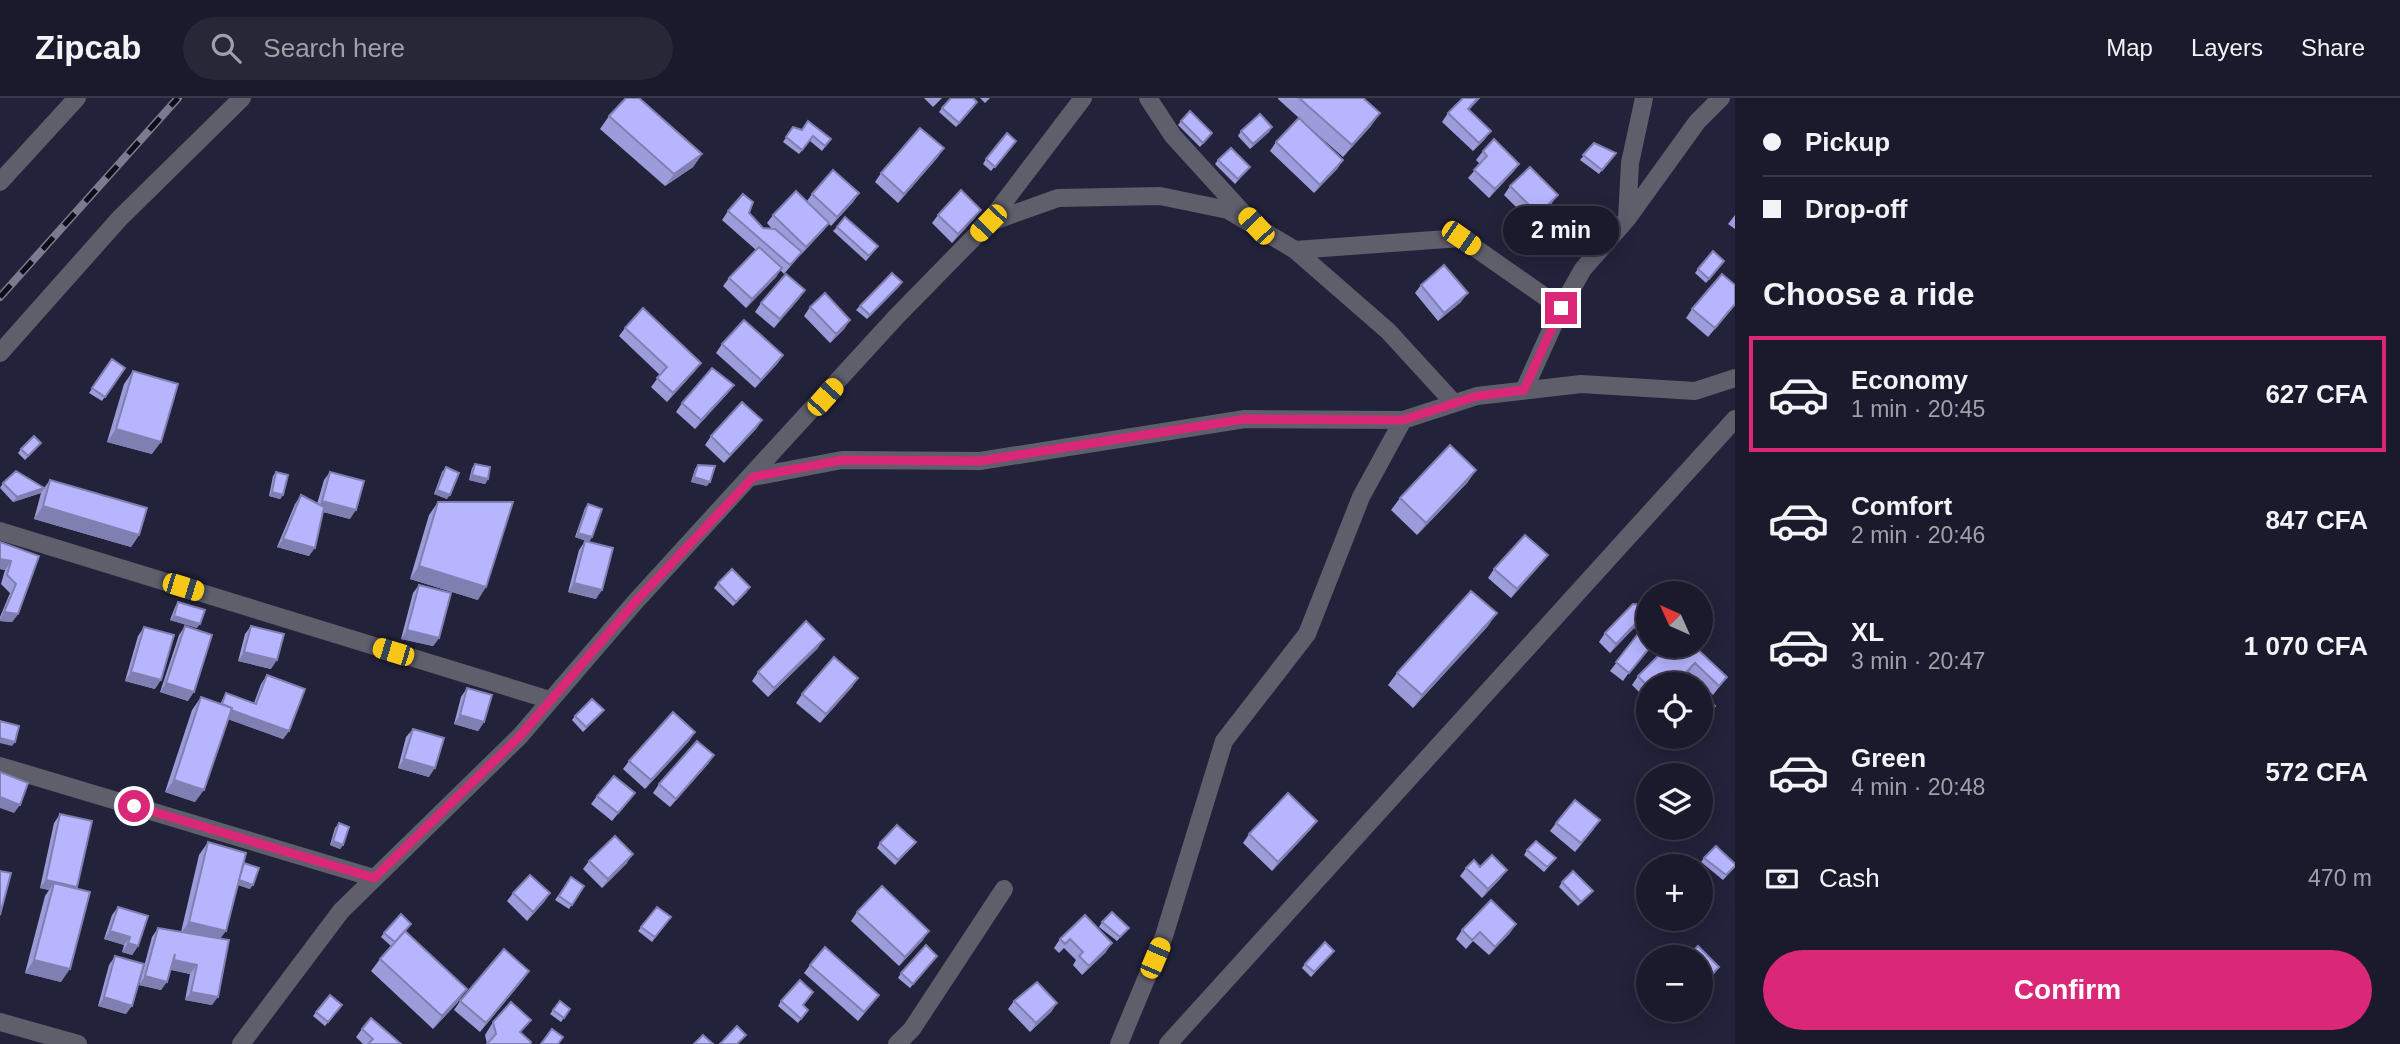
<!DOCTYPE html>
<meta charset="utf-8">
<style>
body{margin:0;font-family:Arial,sans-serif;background:#272738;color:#f1f3f6;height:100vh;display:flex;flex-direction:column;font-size:26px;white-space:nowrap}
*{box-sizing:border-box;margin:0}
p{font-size:23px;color:#9fa1a9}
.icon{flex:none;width:38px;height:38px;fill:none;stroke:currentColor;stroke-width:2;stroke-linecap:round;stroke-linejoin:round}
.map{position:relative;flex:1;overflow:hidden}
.sheet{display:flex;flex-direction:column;background:#1a1a2c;width:665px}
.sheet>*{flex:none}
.banner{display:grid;align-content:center;height:154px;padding:0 28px;background:#1a1a2c}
.needle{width:46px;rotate:315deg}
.fabs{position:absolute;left:1636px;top:483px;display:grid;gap:14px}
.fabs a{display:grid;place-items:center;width:77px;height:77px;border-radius:50%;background:#1a1a2c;box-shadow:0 4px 18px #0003,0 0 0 2px #383848;font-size:35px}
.end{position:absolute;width:32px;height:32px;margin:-16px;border:9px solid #db2777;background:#fff;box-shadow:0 0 0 4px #fff}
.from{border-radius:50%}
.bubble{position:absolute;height:49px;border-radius:24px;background:#1a1a2c;box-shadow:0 4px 18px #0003,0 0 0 2px #383848;font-size:23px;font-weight:600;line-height:49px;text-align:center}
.car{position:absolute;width:21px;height:42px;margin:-21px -10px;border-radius:9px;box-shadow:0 0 5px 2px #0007;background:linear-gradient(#f5c518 24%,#345 0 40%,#f5c518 0 76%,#345 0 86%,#f5c518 0)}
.banner b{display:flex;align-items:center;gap:24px;height:66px;font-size:26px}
.banner b+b{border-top:2px solid #383848}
.banner i{width:18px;height:18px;background:#f1f3f6}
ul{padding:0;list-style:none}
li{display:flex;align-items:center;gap:21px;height:116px;margin:0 14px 10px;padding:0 14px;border:4px solid transparent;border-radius:0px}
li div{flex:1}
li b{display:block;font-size:26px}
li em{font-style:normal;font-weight:600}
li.on{border-color:#db2777}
li>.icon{width:63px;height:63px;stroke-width:1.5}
h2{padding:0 28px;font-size:32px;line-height:84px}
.pay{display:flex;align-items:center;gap:18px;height:77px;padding:0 28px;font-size:26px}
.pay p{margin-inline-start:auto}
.action{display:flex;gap:14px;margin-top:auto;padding:14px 28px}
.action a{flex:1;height:80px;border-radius:42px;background:#db2777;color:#fff;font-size:28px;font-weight:600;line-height:80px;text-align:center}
header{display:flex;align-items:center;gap:42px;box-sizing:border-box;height:98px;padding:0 35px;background:#1a1a2c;border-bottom:2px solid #383848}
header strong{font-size:33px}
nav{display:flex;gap:38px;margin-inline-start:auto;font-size:24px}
.search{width:490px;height:63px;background:#272738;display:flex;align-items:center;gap:18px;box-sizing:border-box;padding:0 24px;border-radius:38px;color:#9fa1a9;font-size:26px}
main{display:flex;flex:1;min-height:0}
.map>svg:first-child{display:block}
</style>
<header>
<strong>Zipcab</strong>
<div class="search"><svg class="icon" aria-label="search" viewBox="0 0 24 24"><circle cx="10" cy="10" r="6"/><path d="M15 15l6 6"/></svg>Search here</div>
<nav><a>Map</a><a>Layers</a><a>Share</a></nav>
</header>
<main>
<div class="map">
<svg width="1735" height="946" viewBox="0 0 1735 946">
<rect width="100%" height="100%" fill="#23223b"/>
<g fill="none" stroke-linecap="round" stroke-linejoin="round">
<path stroke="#5f5f6c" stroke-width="18" d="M1148,0L1173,38L1244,116
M0,84L77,0
M1627,121L1697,24L1721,0
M988,125L1058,100L1160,98L1228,112L1295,152L1461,140L1561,210
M1295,152L1388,233L1454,305
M0,255L120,120L242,0
M1524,292L1561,210L1583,171L1627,121L1630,65L1644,0
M753,379L842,362L980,363L1245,321L1403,322L1477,298L1581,286L1695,293L1735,280
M0,433L550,602
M0,668L374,780
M0,924L78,946
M241,946L341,813L520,638L636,503L896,219L988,125L1083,0
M897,946L912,931L1004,791
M1119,946L1164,838L1224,643L1307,536L1361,399L1403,322
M1168,946L1735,321"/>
<defs>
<path id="rail" d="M0,199L178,0"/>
</defs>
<use href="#rail" stroke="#7b7b90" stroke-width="8"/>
<use href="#rail" stroke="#0d0d18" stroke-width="5" stroke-dasharray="16" stroke-linecap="butt"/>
</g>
<path fill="#9d9cda" d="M924,0H942L933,9Z
M980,0H990L985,5Z
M1278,0H1363L1371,28L1343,59L1309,29L1343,62L1337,71L1314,95L1270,53L1276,44L1299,20L1278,1Z
M1463,0H1480L1469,12L1485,41L1473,53L1442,24L1448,15Z
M974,9L956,29L939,14L942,10Z
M609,18L702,56L693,69L665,88L600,31Z
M1181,23L1212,35L1200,49L1178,27Z
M793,29L831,41L822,53L810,43L799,56L783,44Z
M1272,29L1269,34L1250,51L1238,38L1241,33Z
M1016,43L991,73L983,66L986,61Z
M1594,45L1616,55L1599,76L1580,62Z
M1483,53L1519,66L1513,74L1489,100L1468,80L1480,66L1476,62Z
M938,59L898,105L875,84L881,75Z
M1218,62L1250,69L1235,86L1215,66Z
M1510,88L1552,105L1532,125L1504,97Z
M859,95L853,104L831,128L829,126L823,133L800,157L784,176L780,172L776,179L746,210L723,188L729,180L756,152L722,122L728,113L749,115L763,130L772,131L767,125L773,117L807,103L812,96Z
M938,117L975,120L952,145L932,125Z
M1735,117V131L1728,126Z
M837,129L878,148L866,163L833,133Z
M1724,163L1706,185L1695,175L1698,171Z
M902,184L867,221L856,212L860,208Z
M1421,187L1461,204L1438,223L1415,195Z
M805,192L774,230L755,214L761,205Z
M1735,207L1708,239L1686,220L1692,211Z
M810,209L850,222L844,231L830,245L804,218Z
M625,230L695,273L667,304L651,289L660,277L619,238Z
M722,246L783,257L777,266L755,290L716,255Z
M112,261L125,270L102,303L89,295Z
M133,273L152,356L107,344L124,286Z
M728,295L695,331L676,314L682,305Z
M762,322L756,331L724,365L705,347L711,338Z
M41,345L25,362L18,355L21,351Z
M475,366L488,381L485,386L469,382L472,370Z
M698,367L707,388L691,384L695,371Z
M446,369L447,401L434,396L442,374Z
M1476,372L1467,385L1417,437L1391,412L1400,400Z
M276,374L283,397L280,401L269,398L273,378Z
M330,374L350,421L323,414L309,458L277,449L295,406L301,397L317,406L324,382Z
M50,382L139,437L131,449L34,421L41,395L13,404L0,390L3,385L44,390Z
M438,404L478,502L410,481L429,417Z
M588,406L592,439L589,444L575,439L585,410Z
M585,443L596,501L568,494L579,452Z
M0,444L39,458L18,516L12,524L0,523V519L10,495L1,486L5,472L0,471Z
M1548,457L1542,465L1511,500L1488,480L1494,471Z
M718,485L747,494L733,508L714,490Z
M419,487L439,540L433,548L401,541L413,495Z
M178,504L197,530L170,522L175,509Z
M1648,507V548L1623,583L1610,573L1640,534L1634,530L1610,555L1599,544L1605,535Z
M185,528L188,603L160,594L179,537Z
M251,528L271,571L238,563L245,536Z
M1488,528L1413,610L1388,587L1397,575Z
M144,529L155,591L125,583L138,538Z
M1668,548L1727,579L1713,597L1689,574L1678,586H1648V603L1632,587L1638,578Z
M818,550L768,599L752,583L758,574Z
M267,577L289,633L283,641L228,621L195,704L165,694L192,612L201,599L220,606L226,595L254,605L261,586Z
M858,580L852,589L820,625L796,605L802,596Z
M467,590L484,624L478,633L454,626L461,599Z
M601,616L583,634L572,622L575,618Z
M413,631L429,679L398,670L406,639Z
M695,634L689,643L645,691L623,671L629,663Z
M714,657L708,666L670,709L653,695L659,686Z
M635,695L612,723L591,706L597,698Z
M60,716L77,789L76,791L61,884L25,875L45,798L49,792L40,790L54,725Z
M339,725L343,747L340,751L330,747L335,730Z
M1556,725L1594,731L1575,754L1550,733Z
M1311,731L1272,773L1243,745L1249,736Z
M208,744L244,765L250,791L238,787L220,840L212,907L185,902L190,876L171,872L161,892L139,887L152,839L158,830L181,834L199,757Z
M880,745L913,748L895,767L877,750Z
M1527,752L1553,764L1544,774L1524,757Z
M1704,760L1735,769L1723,782L1701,764Z
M589,763L627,765L602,790L583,771Z
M1466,770L1501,780L1482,800L1460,778Z
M571,779L584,788L569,811L555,802Z
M1562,784L1593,793L1578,808L1559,789Z
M513,795H550L544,804L527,823L507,803Z
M118,809L138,848L132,857L122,854L124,847L104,841L112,817Z
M657,809L671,819L652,844L638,833Z
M857,814L923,842L899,868L851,823Z
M1085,817L1106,854L1082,877L1073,867L1076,862L1064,850L1059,855L1054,850L1060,841Z
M1102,824L1129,830L1117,843L1099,829Z
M1462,832L1510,835L1489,857L1473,843L1466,851L1456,841Z
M405,834L458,904L433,931L371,873L380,861L391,848L381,839L384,835Z
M1331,857L1311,879L1302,870L1305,866Z
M115,858L126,916L98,908L109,867Z
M937,858L910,890L898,880L901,875Z
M810,867L873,905L858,923L804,875Z
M523,882L480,934L454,912L460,903Z
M813,894L803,907L808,912L798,925L778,908L781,903Z
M330,897L342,907L325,928L313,918Z
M560,903L570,911L561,924L550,916Z
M1014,903L1057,905L1051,914L1030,934L1008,911Z
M493,924L521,935L487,946L485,937Z
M362,931L401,946H363L356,939Z"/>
<path fill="#807fb2" d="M1478,0H1480L1462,19L1468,11Z
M1380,15L1371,28L1343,59L1352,47Z
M1272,29L1269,34L1250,51L1253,46Z
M1491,33L1485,41L1473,53L1479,45Z
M944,50L938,59L898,105L904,96Z
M702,56L693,69L665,88L674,76Z
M1343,62L1337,71L1314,95L1320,87Z
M1519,66L1513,74L1489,100L1495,91Z
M859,95L853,104L831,128L837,119Z
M1558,97L1552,105L1532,125L1538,116Z
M981,112L975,120L952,145L958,136Z
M829,125L823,133L800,158L806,149Z
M782,170L776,179L746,210L752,201Z
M902,184L899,189L867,221L870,217Z
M805,192L799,201L774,230L780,221Z
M1468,195L1461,204L1438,223L1444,215Z
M1735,206V207L1708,239L1715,230Z
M850,222L844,231L830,245L836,236Z
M783,257L777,266L755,290L761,282Z
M701,265L695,273L667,304L673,295Z
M734,287L728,295L695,331L701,322Z
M762,322L756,331L724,365L730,357Z
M116,331L161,344L152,356L107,344Z
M1476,372L1467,385L1417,437L1426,425Z
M472,377L488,381L485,386L469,382Z
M694,379L710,384L707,388L691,384Z
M44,390L41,395L13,404L17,399Z
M437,392L450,397L447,401L434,396Z
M272,394L283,397L280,401L269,398Z
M322,403L356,412L350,421L316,412Z
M43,408L139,437L131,449L34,421Z
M578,435L592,439L589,444L575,439Z
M283,441L315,450L309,458L277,449Z
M1548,457L1542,465L1511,500L1517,491Z
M0,461L11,463L5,472L0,471Z
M419,468L486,489L478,502L410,481Z
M574,485L602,492L596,501L568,494Z
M4,514L18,516L12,524L0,523V521Z
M1497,515L1488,528L1413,610L1422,597Z
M174,518L200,526L197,530L170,522Z
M1640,521L1634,530L1610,555L1616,546Z
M407,532L439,540L433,548L401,541Z
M824,541L818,550L768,599L774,590Z
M244,554L277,562L271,571L238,563Z
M1695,565L1689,574L1678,586H1675Z
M131,574L161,582L155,591L125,583Z
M858,580L852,589L820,625L826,616Z
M166,585L194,594L188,603L160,594Z
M222,608L289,633L283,641L216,617Z
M1715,608L1709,617L1701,626V623Z
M460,617L484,624L478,633L454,626Z
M695,634L689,643L645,691L651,682Z
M0,640L15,644L12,648L0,645Z
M714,657L708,666L670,709L676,701Z
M404,661L435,670L429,679L398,670Z
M174,682L204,692L195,704L165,694Z
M0,699L20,707L14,715L0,710Z
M1317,723L1311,731L1272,773L1278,764Z
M333,743L343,747L340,751L330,747Z
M633,756L627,765L602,790L608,781Z
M1507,772L1501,780L1482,800L1488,791Z
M235,780L253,787L250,791L232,785Z
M46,782L77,789L71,797L54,785L49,792L40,790Z
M550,795L544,804L527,823L533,814Z
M189,824L226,833L217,845L180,836Z
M1516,826L1510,835L1489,857L1495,849Z
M110,833L130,839L124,847L104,841Z
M929,833L923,842L899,868L905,859Z
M128,845L138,848L132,857L122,854Z
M1112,845L1106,854L1082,877L1089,868Z
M34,862L70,871L61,884L25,875Z
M174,862L197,867L190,876L168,871Z
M1719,869L1713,878L1701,890V887Z
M529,873L523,882L480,934L486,925Z
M145,878L167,884L161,892L139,887Z
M467,891L458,904L433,931L442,918Z
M191,894L218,899L212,907L185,902Z
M104,899L132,908L126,916L98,908Z
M1057,905L1051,914L1030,934L1036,925Z"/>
<path fill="#b7b5fe" stroke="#807fb2" stroke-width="2" d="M626,0H639L702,56L674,76L609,18Z
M951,0H973L977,4L959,25L942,10Z
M1299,0H1363L1380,15L1352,47Z
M1463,0H1478L1468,11L1491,33L1479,45L1448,15Z
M1190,13L1212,35L1203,45L1181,23Z
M1260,16L1272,29L1253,46L1241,33Z
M1299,20L1343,62L1320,87L1276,44Z
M808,23L831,41L825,48L813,38L802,52L786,39L793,29L802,32Z
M920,30L944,50L904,96L881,75Z
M1007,35L1016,43L995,69L986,61Z
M1494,41L1519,66L1495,91L1474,72L1487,58L1483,53Z
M1594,45L1616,55L1602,72L1583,57Z
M1231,50L1250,69L1238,81L1218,62Z
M1530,69L1558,97L1538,116L1510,88Z
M833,72L859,95L837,119L812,96Z
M961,92L981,112L958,136L938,117Z
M796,93L829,125L806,149L773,117Z
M743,96L753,104L749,115L763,130L775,131L802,154L790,167L728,113Z
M845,119L878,148L869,158L837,129Z
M759,149L782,170L752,201L729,180Z
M1713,153L1724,163L1709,181L1698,171Z
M1444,167L1468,195L1444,215L1421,187Z
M892,175L902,184L870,217L860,208Z
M786,176L805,192L780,221L761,205Z
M1722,176L1735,187V206L1715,230L1692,211Z
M825,195L850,222L836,236L810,209Z
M643,210L701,265L673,295L657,280L667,269L625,230Z
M744,222L783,257L761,282L722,246Z
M112,261L125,270L105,299L92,290Z
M712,270L734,287L701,322L682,305Z
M133,273L178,286L161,344L116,331Z
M742,304L762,322L730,357L711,338Z
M34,338L41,345L28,358L21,351Z
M1450,347L1476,372L1426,425L1400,400Z
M475,366L490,369L488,381L472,377Z
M698,367L715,368L710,384L694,379Z
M446,369L459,375L450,397L437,392Z
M16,373L44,390L17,399L3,385Z
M276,374L288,377L283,397L272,394Z
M330,374L364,383L356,412L322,403Z
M50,382L147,410L139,437L43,408Z
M301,397L324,409L315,450L283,441Z
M438,404H513L486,489L419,468Z
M588,406L602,411L592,439L578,435Z
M1525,437L1548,457L1517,491L1494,471Z
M585,443L613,450L602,492L574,485Z
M0,444L39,458L18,516L4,514L16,486L7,477L11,463L0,461Z
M732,471L750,489L736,504L718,485Z
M419,487L451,495L439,540L407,532Z
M1471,493L1497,515L1422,597L1397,575Z
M178,504L205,512L200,526L174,518Z
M1633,506L1648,507V526L1640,521L1616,546L1605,535Z
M806,523L824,541L774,590L758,574Z
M185,528L212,537L194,594L166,585Z
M251,528L284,536L277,562L244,554Z
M144,529L174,537L161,582L131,574Z
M1642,531L1648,536V548H1651L1629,575L1616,564Z
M1668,548H1694L1727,579L1719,588L1695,565L1675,586H1648V589L1638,578Z
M834,559L858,580L826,616L802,596Z
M267,577L305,591L289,633L231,612L232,610L222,606L226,595L256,606Z
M1685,579L1693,586H1678Z
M467,590L492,597L484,624L460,617Z
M1701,594L1715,608L1701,623Z
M201,599L232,610L204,692L174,682Z
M592,601L604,612L586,629L575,618Z
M673,614L695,634L651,682L629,663Z
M0,623L19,628L15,644L0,640Z
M413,631L444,640L435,670L404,661Z
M697,643L714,657L676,701L659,686Z
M0,674L28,685L20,707L0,699Z
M614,678L635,695L618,715L597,698Z
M1288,695L1317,723L1278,764L1249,736Z
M1575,702L1600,722L1581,745L1556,725Z
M60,716L92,723L77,789L46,782Z
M339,725L349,729L343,747L333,743Z
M897,727L916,744L898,762L880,745Z
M615,738L633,756L608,781L589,763Z
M1536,743L1556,760L1547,769L1527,752Z
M208,744L246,755L226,833L189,824Z
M1716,748L1735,766V768L1726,777L1704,760Z
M1492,757L1507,772L1488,791L1466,770L1474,762L1480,769Z
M244,765L259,770L253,787L239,782Z
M0,773L11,775L0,817Z
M1573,773L1593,793L1581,804L1562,784Z
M530,777L550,795L533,814L513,795Z
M571,779L584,788L572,807L559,798Z
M54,785L90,794L70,871L34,862Z
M882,788L929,833L905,859L857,814Z
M1491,802L1516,826L1495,849L1480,834L1472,842L1462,832Z
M118,809L148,818L138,848L128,845L130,839L110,833Z
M657,809L671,819L655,839L641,829Z
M1112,814L1129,830L1120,839L1102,824Z
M401,816L411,826L395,844L384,835Z
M1085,817L1112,845L1089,868L1079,858L1083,854L1070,841L1065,846L1060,841Z
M158,830L229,842L218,899L191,894L197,867L174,862L175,856L167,884L145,878Z
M405,833L467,891L442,918L380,861Z
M1325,844L1334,853L1314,874L1305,866Z
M926,847L937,858L913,886L901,875Z
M1698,848L1719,869L1701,887V859H1687Z
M825,849L879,897L864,914L810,867Z
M504,851L529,873L486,925L460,903Z
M115,858L144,866L132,908L104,899Z
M800,882L813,894L803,907L808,912L801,921L781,903Z
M1037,884L1057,905L1036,925L1014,903Z
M330,897L342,907L328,924L316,914Z
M560,903L570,911L564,920L553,912Z
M511,904L531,922L520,934L531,944L530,946H487L496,936L493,924Z
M371,920L401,946H368L373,941L362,931Z
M737,928L746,937L737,946H720Z
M552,931L563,939L558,946H541Z
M703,937L713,946H694Z"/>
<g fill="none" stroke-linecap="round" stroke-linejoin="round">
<path stroke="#db2777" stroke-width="9" d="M134,708L374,780L520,638L636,503L753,379L842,362L980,363L1245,321L1403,322L1477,298L1524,292L1561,210"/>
</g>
</svg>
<div class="fabs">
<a><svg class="needle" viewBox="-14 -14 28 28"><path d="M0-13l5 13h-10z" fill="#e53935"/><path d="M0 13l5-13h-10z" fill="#9fa1a9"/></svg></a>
<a><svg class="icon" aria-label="locate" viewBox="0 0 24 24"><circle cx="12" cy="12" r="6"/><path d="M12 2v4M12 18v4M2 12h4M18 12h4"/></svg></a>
<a><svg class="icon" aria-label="layers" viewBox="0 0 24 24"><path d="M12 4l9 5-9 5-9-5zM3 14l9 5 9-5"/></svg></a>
<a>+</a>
<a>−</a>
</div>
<i class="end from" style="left:134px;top:708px"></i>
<i class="end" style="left:1561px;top:210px"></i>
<div class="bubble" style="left:1503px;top:108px;width:116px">2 min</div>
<i class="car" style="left:988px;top:125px;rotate:224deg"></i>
<i class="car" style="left:1256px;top:128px;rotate:317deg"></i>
<i class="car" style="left:1461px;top:140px;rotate:125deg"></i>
<i class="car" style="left:825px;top:299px;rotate:42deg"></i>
<i class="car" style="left:183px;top:489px;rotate:107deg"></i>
<i class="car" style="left:393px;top:554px;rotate:287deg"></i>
<i class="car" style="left:1155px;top:860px;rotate:23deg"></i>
</div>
<section class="sheet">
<div class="banner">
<b><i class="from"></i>Pickup</b>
<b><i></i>Drop-off</b>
</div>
<h2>Choose a ride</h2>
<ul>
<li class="on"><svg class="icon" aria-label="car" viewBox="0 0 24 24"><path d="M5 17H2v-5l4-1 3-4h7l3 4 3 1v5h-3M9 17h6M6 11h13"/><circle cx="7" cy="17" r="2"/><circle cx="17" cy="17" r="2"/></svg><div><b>Economy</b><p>1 min · 20:45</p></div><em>627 CFA</em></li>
<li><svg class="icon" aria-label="car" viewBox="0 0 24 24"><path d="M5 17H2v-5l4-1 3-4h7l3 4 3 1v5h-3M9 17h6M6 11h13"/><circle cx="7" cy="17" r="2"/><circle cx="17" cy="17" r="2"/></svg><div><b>Comfort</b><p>2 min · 20:46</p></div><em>847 CFA</em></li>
<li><svg class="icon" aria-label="car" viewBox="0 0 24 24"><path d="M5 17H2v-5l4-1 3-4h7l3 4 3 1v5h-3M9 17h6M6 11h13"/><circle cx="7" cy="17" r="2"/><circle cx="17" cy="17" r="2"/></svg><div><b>XL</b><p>3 min · 20:47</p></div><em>1 070 CFA</em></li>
<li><svg class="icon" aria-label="car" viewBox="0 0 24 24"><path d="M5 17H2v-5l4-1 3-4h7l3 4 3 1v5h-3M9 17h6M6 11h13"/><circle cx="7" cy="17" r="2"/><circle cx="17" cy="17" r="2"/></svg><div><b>Green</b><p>4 min · 20:48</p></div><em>572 CFA</em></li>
</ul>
<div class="pay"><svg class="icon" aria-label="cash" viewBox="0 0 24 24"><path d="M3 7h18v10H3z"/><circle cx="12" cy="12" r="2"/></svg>Cash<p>470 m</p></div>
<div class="action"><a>Confirm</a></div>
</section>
</main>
